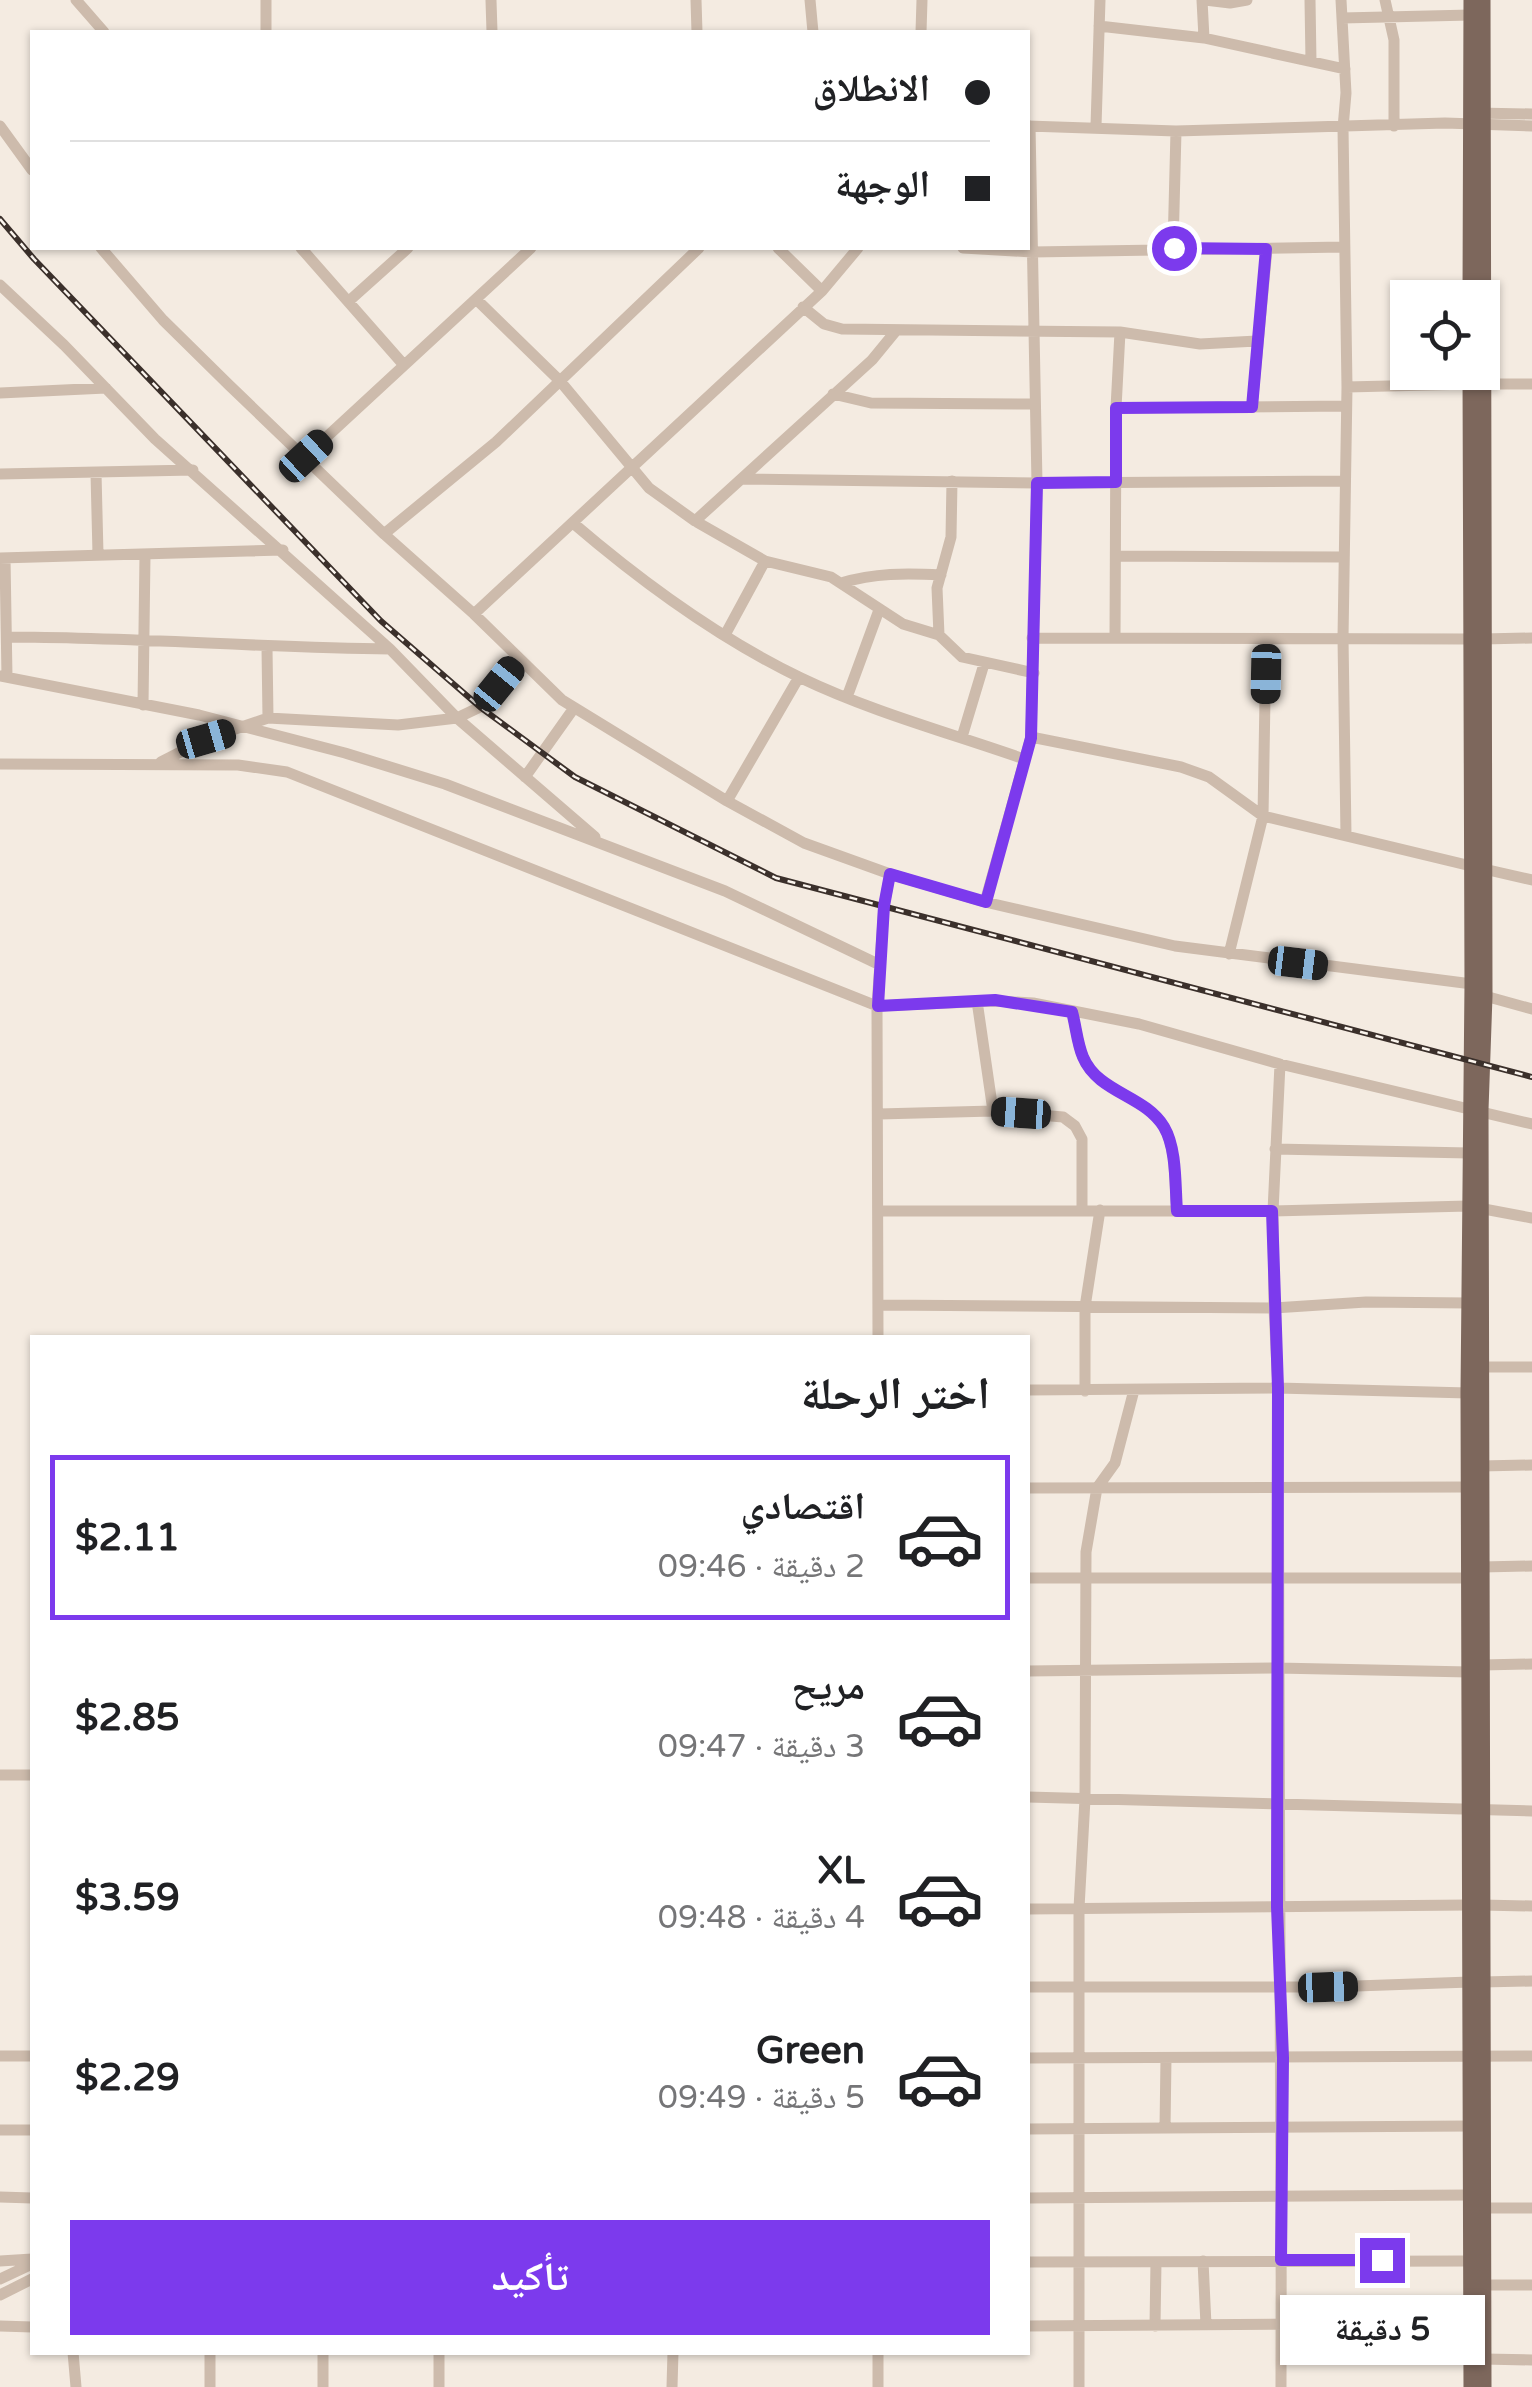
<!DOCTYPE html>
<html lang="ar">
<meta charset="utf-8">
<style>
body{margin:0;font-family:"Varela Round","Noto Naskh Arabic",sans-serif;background:#f6f6f6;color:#202124;direction:rtl;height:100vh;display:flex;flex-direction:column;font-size:38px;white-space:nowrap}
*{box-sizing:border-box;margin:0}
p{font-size:32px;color:#757577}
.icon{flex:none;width:55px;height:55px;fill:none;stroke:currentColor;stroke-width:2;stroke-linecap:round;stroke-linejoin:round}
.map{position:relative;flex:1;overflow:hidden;direction:ltr}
.panel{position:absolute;left:30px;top:1335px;width:1000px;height:1020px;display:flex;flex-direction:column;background:#fff;border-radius:0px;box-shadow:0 2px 8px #0004;direction:rtl}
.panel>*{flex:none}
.guide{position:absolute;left:30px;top:30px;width:1000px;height:220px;border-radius:0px;box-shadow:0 2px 8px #0004;direction:rtl;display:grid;align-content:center;height:220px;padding:0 40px;background:#fff}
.buttons{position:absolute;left:1390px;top:280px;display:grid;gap:20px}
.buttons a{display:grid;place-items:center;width:110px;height:110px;border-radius:0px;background:#fff;box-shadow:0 2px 8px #0004;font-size:50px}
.end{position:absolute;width:45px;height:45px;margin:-22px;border:12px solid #7c3aed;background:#fff;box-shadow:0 0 0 5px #fff}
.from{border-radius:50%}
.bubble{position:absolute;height:70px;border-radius:0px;background:#fff;box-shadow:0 2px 8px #0004;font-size:32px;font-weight:800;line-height:70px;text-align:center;direction:rtl}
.car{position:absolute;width:30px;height:60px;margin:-30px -15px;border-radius:12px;box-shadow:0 0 8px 2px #0007;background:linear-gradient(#222 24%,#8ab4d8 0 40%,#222 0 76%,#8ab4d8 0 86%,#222 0)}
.guide b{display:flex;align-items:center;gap:35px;height:95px;font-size:38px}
.guide b+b{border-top:2px solid #e0e0e0}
.guide i{width:25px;height:25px;background:#202124}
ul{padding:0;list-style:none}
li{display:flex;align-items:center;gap:30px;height:165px;margin:0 20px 15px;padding:0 20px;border:5px solid transparent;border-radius:0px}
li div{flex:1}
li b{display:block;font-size:38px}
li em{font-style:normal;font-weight:800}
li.current{border-color:#7c3aed}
li>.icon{width:90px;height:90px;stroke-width:1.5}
h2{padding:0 40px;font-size:45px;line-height:120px}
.primary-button{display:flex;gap:20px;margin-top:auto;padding:20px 40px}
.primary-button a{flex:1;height:115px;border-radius:0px;background:#7c3aed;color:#fff;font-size:40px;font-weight:800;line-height:115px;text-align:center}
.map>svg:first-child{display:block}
</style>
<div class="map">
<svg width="1532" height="2387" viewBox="0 0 1532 2387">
<rect width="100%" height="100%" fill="#f4ebe1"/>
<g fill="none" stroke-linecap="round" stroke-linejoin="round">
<path stroke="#cdbbac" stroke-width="11" d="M76,0L104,32
M266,0V32
M491,0L492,32
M696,0L697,32
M810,0L813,32
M1202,0L1204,38
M1205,0L1230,3L1247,0
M1310,0L1311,61
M1341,0L1346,93L1343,128L1347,387L1343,638L1346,835
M1385,0L1394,40V126
M1342,18L1471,15
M1099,26L1204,38L1345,69
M921,32L922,0
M1477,113L1532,114
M0,126L32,170
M1028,126L1176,131L1445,123L1532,126
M1096,126L1100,0
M101,248L163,320L229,385L384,534L474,614L562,700L727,801L804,843L890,874L985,902L1175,946L1472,984
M301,248L403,364
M778,248L822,291
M963,248L1032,252L1343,247
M1173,248L1176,131
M0,285L64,345L155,439L390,649L457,718L595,837
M476,299L560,381L649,488L695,521L765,561L831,577L903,624L939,635L962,657L1034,673
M349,301L408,248
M803,307L824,324L842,329L1120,332L1200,344L1257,341
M1483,384H1532
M1347,387L1470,384
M0,393L106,388
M833,394L871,403L1034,404
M1252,407L1267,249
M1116,408L1346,406
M306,456L531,248
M96,473L98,554
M0,474L193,470
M743,479L1037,483L1344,481
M695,521L872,360L895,332
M573,523C643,583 718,638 801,678C872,712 950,733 1024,759
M384,534L496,442L699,248
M1116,556L1344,557
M0,558L283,550
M5,558L7,677
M841,583C875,573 905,573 941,575
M474,614L822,291L858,248
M725,635L765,561
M939,635L937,588L951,537L952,481
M7,637C135,637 262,648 390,649
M1032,638L1470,639
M1115,638L1116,408L1120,332
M1483,639L1532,638
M267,648L268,718
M0,676L199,715L345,753L445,784L725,891L880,965
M847,697L879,610
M143,705L145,555
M962,737L984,664
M1031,737L1181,767L1209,777L1263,816L1471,866
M161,762L206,739L268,718L398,725L457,718L480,707L518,661
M0,764L238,765L287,772L877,1006L995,1001L1033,1003L1139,1024L1280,1064L1532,1124
M525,777L574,708
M727,801L799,677
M1484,869L1532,880
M985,902L1031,737L1037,483L1030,126
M1229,954L1263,816L1266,639
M1485,996L1532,1009
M977,1001L993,1111
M1072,1012C1076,1026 1077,1043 1083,1057C1098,1093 1145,1095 1164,1127C1177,1149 1174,1186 1177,1211
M879,1114L993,1111L1063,1117L1075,1126L1082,1139V1210
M1275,1149L1469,1153
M880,1211H1273L1468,1206L1532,1218
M878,1305L1274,1308L1273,1211L1280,1064
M878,1338L877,1006L884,906L890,874
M1482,1367H1532
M1028,1390L1278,1388L1468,1393
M1085,1391V1307L1100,1210
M1481,1466L1532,1465
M1028,1488L1468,1487
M1482,1567L1532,1566
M1028,1578H1468
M1482,1665L1532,1664
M1028,1671L1277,1668L1469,1672
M0,1775H32
M1028,1797L1532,1811
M1482,1905L1532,1906
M1028,1909L1469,1905
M1482,1982L1532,1981
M1028,1987H1328L1470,1982
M0,2056H32
M1028,2058L1532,2056
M1165,2128L1166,2058
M1028,2129L1471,2126
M0,2130H32
M0,2197L32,2198
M1028,2198L1470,2195
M1484,2208H1532
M0,2261L32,2259
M1203,2261L1206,2325
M1028,2262L1470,2261
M0,2279L32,2264
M1483,2285H1532
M0,2295L32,2279
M0,2326L32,2327
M1028,2326L1471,2323
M1155,2326L1156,2262
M73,2352L76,2387
M878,2352V2387
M1484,2359L1532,2360
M210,2387V2352
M323,2387V2352
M439,2387V2352
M672,2387L673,2352
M1079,2387V1908L1085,1799L1086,1552L1097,1488L1115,1463L1134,1390
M1281,2387C1282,2054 1278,1721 1278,1388L1274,1308L1366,1302L1468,1303"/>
<path stroke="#7d675c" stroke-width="15" d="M1483,0L1485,996L1481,1110L1484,2387
M1470,298L1471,0
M1470,372L1472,984L1468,1393L1471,2387"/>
<defs>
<path id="rail" d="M0,219L34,259L381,621L480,707L575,777L776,878L1532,1077"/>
</defs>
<use href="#rail" stroke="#3b302b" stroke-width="6"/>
<use href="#rail" stroke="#fbf5ee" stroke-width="2.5" stroke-dasharray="8" stroke-linecap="butt"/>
</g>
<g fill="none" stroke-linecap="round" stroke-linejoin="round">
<path stroke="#7c3aed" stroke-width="12" d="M1174,248L1266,249L1252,407L1116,408V482L1037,483L1031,738L986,902L890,874L884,906L878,1006L995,1000L1072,1012C1076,1026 1077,1043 1083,1057C1098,1093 1145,1095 1164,1127C1177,1149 1175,1186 1177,1211H1272L1278,1388L1277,1907L1283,2058L1281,2260H1382"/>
</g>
</svg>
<div class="buttons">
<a><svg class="icon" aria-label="locate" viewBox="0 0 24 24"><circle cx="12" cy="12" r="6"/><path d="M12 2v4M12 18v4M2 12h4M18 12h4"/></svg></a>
</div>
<i class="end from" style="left:1174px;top:248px"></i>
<i class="end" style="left:1382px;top:2260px"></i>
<div class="bubble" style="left:1280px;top:2295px;width:205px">5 دقيقة</div>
<i class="car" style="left:306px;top:456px;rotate:47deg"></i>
<i class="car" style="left:1266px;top:674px;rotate:181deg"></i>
<i class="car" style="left:499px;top:684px;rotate:39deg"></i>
<i class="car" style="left:206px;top:739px;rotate:74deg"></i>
<i class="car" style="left:1298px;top:963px;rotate:97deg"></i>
<i class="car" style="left:1021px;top:1113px;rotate:274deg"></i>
<i class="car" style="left:1328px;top:1987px;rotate:88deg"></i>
<div class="guide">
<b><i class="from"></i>الانطلاق</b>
<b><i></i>الوجهة</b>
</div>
<section class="panel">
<h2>اختر الرحلة</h2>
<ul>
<li class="current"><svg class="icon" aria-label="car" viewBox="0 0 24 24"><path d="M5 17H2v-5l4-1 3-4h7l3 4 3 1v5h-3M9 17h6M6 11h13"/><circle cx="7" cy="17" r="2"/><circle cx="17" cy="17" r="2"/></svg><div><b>اقتصادي</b><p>2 دقيقة · 09:46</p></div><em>$2.11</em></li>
<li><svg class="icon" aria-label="car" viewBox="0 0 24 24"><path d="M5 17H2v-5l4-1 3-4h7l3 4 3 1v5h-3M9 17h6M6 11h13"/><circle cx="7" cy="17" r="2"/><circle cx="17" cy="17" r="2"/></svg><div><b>مريح</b><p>3 دقيقة · 09:47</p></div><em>$2.85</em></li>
<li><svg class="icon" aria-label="car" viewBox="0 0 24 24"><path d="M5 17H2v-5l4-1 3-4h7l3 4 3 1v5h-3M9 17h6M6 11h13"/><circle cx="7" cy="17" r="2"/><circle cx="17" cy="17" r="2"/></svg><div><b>XL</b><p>4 دقيقة · 09:48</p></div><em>$3.59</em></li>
<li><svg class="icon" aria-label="car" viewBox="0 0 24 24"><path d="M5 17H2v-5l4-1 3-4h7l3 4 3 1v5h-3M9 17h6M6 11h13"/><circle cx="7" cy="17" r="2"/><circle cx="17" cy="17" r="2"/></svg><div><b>Green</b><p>5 دقيقة · 09:49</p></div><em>$2.29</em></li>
</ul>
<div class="primary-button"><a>تأكيد</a></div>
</section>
</div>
